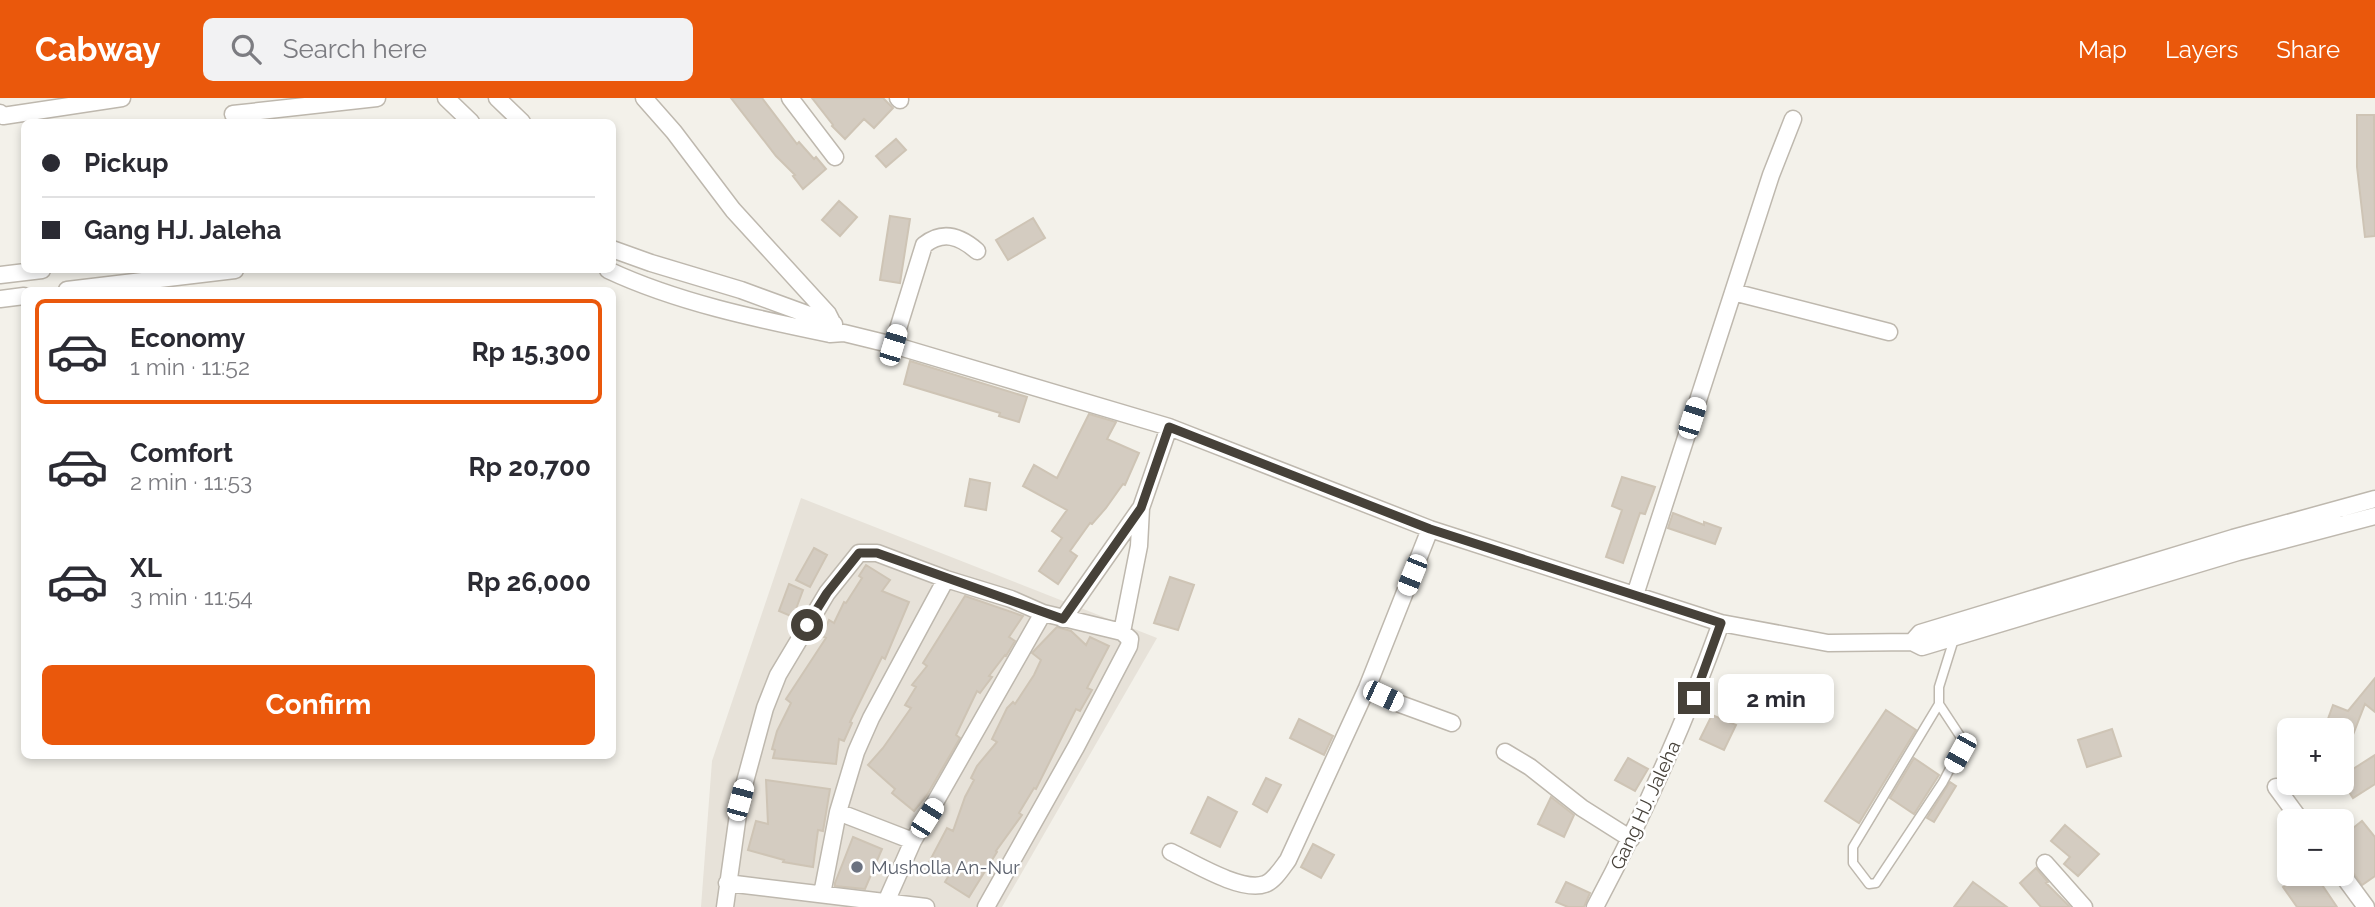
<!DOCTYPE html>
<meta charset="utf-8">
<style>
body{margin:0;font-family:Raleway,sans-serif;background:#f2f2f3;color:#2b2b33;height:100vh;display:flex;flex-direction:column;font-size:26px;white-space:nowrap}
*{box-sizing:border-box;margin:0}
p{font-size:23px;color:#7c7c81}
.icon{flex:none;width:38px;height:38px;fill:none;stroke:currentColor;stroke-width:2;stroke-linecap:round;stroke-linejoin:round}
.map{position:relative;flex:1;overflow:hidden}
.details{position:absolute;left:21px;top:189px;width:595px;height:472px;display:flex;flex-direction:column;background:#fff;border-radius:10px;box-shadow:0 4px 10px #0003}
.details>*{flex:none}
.hud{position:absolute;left:21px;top:21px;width:595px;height:154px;border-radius:10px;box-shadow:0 4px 10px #0003;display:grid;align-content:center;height:154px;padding:0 21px;background:#fff}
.buttons{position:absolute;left:2277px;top:620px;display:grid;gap:14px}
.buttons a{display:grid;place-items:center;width:77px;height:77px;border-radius:10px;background:#fff;box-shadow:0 4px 10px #0003;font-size:35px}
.end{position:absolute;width:32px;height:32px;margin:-16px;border:9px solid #464139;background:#fff;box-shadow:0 0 0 4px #fff}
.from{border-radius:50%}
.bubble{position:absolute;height:49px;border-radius:10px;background:#fff;box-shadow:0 4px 10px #0003;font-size:23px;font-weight:700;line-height:49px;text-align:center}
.car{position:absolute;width:21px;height:42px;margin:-21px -10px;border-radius:9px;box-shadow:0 0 5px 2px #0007;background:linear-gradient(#fff 24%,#345 0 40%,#fff 0 76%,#345 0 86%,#fff 0)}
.hud b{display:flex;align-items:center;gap:24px;height:66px;font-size:26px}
.hud b+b{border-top:2px solid #e1e1e2}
.hud i{width:18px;height:18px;background:#2b2b33}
ul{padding:12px 0 0;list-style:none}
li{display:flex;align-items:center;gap:21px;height:105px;margin:0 14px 10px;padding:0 7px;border:4px solid transparent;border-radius:10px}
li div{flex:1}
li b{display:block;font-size:26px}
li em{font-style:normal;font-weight:700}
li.current{border-color:#ea580c}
li>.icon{width:63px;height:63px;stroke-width:1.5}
.action{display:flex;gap:14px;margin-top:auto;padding:14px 21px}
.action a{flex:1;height:80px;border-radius:10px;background:#ea580c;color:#fff;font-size:28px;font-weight:700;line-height:80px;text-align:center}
header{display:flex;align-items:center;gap:42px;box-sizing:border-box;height:98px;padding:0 35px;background:#ea580c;color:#fff}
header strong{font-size:33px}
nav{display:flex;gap:38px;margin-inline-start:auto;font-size:24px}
.search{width:490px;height:63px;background:#f2f2f3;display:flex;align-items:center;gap:18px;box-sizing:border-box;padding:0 24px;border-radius:10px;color:#7c7c81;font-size:26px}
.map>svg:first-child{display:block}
</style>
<header>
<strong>Cabway</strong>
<div class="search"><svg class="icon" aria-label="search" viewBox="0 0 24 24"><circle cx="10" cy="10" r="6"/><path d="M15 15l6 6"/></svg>Search here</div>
<nav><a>Map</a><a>Layers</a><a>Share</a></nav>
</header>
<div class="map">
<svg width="2375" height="809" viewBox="0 0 2375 809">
<rect width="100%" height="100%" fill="#f3f1ea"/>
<path fill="#e7e2d9" d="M801,400L1157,540L1002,809H701L712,663Z"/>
<path fill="#d4ccc1" stroke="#cec4b5" stroke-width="2" d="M731,0H762L797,46L799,44L814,61L816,59L826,71L803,91L793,78L795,77L776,58Z
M812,0H883L893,10L874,30L864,21L845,41L832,28L833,27Z
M2357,17H2374L2375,138L2365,139L2357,69Z
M896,41L906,52L886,69L876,58Z
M839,103L857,119L840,138L822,122Z
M890,118L910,121L900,185L880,182Z
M1033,120L1045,140L1008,162L996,142Z
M910,263L1027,299L1019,324L999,318L1000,315L904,286Z
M1089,316L1116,324L1107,341L1139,355L1125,387L1123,386L1106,410L1092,426L1090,425L1070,453L1077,458L1058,486L1039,473L1062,440L1052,433L1067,412L1023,388L1034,367L1057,380Z
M1622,379L1655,389L1645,416L1640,415L1623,465L1606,459L1622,412L1612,408Z
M970,381L990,385L986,412L965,408Z
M1673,415L1704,427V424L1721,430L1715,446L1668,430Z
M814,450L827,457L810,489L796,482Z
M866,467L890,482L882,493L909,504L885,561L882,559L850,624L852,625L844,643L839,641L836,666L773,660L775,652L772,651L777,633L791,605L786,601L826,540L822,538L829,522L834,525L844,504L846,505L862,480L859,478Z
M1170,479L1194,487L1178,532L1154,525Z
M789,486L803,492L793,519L779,513Z
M965,498L1023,518L1009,539L1015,543L1006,558L1005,557L989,578L992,579L980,595L977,593L956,637L960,640L927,697L914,713L892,695L895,691L868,667L883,650L911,610L905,607L916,589L912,587L927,568L923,565Z
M1057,529L1071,533L1086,547L1090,539L1109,548L1087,590L1092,592L1080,613L1076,611L1036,691L1034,690L1019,715L1022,717L996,753L997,754L969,799L945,784L948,779L927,768L947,730L953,733L965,699L974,682L971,680L977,668L997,644L992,641L1007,610L1013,604L1015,606L1034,577L1041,562L1032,555Z
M2375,580V614L2365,606L2342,665V632H2324L2333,607L2348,613Z
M1886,612L1916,632L1859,725L1825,703Z
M1712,617L1736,627L1724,652L1700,641Z
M1299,621L1333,638L1324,657L1290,640Z
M2112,631L2121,658L2087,669L2078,642Z
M2375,657V686L2353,700L2342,683V678Z
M1628,660L1648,671L1635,693L1615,682Z
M1914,660L1939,677L1914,716L1890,700Z
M1266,680L1281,687L1267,714L1253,706Z
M766,682L830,691L823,733L818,732L813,769L783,764L784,762L748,752L756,723L768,726Z
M1950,684L1956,688L1934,724L1927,720Z
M1208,699L1237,714L1220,749L1191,735Z
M1551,699L1574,717L1564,739L1538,726Z
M2362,723L2375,739V778L2362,787L2349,769L2342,763V739Z
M2065,727L2099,756L2078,778L2064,766L2070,759L2051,743Z
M853,739L882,751L865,791L835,788V785Z
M1313,746L1334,757L1321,780L1301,769Z
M2036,770L2048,784L2046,785L2070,809H2041L2020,785Z
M2304,775H2314L2337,809H2297L2283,789Z
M1566,784L1590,795L1584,809H1568L1556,804Z
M1973,784L2007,809H1954Z"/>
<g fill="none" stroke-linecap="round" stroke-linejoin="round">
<defs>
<path id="lane" d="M1939,606L1853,749V765L1869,786L1876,785L1943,684L1964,644L1939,606V589L1954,541"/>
<path id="street" d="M446,0L471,24
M497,0L522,24
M644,0L674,34L733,112L828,216L832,224L830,236
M790,0L835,59
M898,0L900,2
M0,15L3,18L122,0
M233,16L377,0
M612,151L651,165L741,192L834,226
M608,172C676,204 757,221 830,236L844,235L893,247L1169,329L1430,431L1721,525L1828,545L1912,544L1922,549L2238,454L2375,418
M0,177L42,172
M67,192L235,172
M1733,194L1889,234
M0,201L24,198
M893,247L924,147C943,132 960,138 977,153
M1635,497L1771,77L1793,21
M1063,521L1140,411
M1122,534L1139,448L1141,410L1169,329
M1912,544L1920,535L2233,440L2375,401
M1367,590L1400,606L1452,625
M1505,654L1530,669L1582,710L1631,741
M2276,689L2301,723
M838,714L913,743
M1171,754C1192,764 1242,795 1265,786C1274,783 1282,770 1288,762L1367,590L1430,431
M2045,765L2084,809
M2341,775L2366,809
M727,785L926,809
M822,796L838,714L856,654L871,620L946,481
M886,804L913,743L1043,515
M725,809L740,702L765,610L778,577L827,495L859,455H877L946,481L1011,501L1043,515L1122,534L1130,541L1129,548L1076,649L986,809
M1595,809C1644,717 1686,622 1721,525"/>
</defs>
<use href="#lane" stroke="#beb8ae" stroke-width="11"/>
<use href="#street" stroke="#beb8ae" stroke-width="19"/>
<use href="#lane" stroke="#fff" stroke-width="8"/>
<use href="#street" stroke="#fff" stroke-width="16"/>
</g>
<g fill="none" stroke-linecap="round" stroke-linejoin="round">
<path stroke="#464139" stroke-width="9" d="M807,527L827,495L859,455H877L1063,521L1141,410L1169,329L1430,431L1721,525L1694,600"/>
</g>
<circle fill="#6b7280" stroke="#fff" stroke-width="2.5" cx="857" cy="769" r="7"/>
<g text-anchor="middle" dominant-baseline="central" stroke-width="5" stroke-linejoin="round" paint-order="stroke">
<g font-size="19" fill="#464139" stroke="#fff">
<text transform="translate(1645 707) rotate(-65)">Gang HJ. Jaleha</text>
</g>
<g font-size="19" fill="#5b616d" stroke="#fff" text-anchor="start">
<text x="871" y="769">Musholla An-Nur</text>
</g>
</g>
</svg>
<div class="buttons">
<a>+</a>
<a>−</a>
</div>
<i class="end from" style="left:807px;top:527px"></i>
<i class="end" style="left:1694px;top:600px"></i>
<div class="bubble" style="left:1718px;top:576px;width:116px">2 min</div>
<i class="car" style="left:893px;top:247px;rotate:17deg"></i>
<i class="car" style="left:1692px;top:320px;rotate:18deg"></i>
<i class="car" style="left:1412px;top:477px;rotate:202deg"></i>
<i class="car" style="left:1383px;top:598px;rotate:115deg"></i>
<i class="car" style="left:1960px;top:655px;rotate:209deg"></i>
<i class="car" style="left:740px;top:702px;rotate:15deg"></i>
<i class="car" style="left:927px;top:720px;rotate:32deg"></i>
<div class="hud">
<b><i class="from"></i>Pickup</b>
<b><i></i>Gang HJ. Jaleha</b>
</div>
<section class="details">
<ul>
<li class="current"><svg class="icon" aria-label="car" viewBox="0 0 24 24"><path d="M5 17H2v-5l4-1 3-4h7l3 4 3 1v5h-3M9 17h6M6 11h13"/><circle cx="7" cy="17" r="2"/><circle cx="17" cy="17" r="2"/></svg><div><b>Economy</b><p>1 min · 11:52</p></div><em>Rp 15,300</em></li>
<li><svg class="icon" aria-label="car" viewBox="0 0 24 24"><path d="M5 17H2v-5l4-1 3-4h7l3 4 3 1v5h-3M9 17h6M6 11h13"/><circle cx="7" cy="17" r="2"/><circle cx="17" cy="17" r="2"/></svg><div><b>Comfort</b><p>2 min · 11:53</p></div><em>Rp 20,700</em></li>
<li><svg class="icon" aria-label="car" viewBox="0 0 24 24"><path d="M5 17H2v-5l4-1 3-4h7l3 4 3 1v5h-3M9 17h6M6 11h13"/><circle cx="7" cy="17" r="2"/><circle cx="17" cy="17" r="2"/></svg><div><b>XL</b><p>3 min · 11:54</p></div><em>Rp 26,000</em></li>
</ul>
<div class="action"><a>Confirm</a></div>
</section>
</div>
